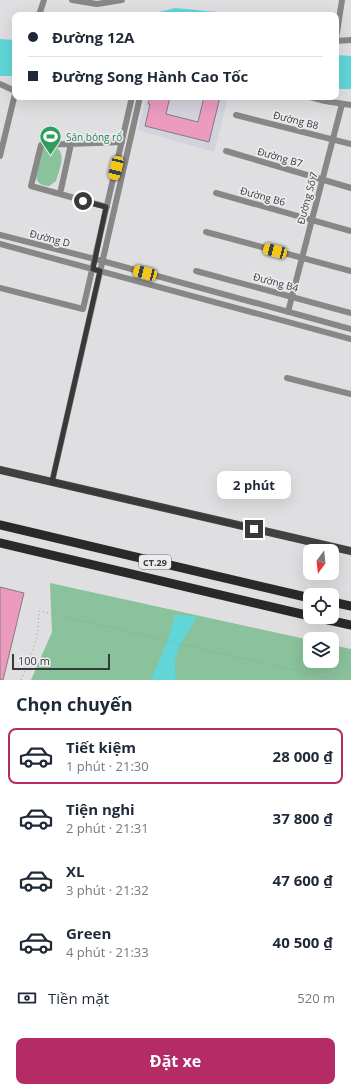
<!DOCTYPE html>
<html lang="vi">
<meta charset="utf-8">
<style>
body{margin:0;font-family:"Open Sans",sans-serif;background:#f2f2f3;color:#1f2937;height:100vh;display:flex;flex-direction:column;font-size:15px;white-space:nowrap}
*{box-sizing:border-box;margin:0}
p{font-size:13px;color:#747a83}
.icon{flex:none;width:22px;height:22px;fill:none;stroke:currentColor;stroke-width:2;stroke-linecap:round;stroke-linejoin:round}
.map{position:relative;height:680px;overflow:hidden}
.drawer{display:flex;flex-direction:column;background:#fff;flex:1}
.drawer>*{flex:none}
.guide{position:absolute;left:12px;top:12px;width:327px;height:88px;border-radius:8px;box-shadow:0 4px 16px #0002;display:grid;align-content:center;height:88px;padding:0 16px;background:#fff}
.needle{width:26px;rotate:195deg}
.controls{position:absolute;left:303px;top:544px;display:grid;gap:8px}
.controls a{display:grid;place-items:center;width:36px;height:36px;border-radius:8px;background:#fff;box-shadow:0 4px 16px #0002;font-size:20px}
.scale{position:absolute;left:12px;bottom:10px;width:98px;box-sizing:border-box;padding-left:4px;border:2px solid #39383a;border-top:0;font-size:11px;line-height:14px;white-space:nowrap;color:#39383a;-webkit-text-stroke:3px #ececef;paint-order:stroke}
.end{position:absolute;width:18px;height:18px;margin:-9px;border:5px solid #39383a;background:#fff;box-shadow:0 0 0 2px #fff}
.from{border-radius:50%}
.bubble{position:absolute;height:28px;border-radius:8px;background:#fff;box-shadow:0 4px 16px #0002;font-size:13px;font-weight:700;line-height:28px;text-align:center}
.car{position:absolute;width:12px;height:24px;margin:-12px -6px;border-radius:5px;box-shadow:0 0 3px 1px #0007;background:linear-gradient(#f5c518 24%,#345 0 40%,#f5c518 0 76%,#345 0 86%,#f5c518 0)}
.guide b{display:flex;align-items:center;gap:14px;height:38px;font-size:15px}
.guide b+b{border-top:1px solid #e0e1e3}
.guide i{width:10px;height:10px;background:#1f2937}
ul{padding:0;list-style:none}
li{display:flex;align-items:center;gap:12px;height:56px;margin:0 8px 6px;padding:0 8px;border:2px solid transparent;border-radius:8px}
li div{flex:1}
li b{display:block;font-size:15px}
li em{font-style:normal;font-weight:700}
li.current{border-color:#b52b66}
li>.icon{width:36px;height:36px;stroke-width:1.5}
h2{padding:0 16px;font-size:18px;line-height:48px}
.pay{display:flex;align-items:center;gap:10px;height:44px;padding:0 16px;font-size:15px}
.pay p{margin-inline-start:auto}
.cta{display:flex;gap:8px;margin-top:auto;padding:8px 16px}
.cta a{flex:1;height:46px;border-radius:8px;background:#b52b66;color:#fff;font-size:16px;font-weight:700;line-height:46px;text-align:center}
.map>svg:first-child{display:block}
</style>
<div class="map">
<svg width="351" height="680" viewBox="0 0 351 680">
<rect width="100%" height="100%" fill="#dfdfe2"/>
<path fill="#d4d2dd" d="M146,97H228L214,152L138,130Z"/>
<path fill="#89c29b" d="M56,147C67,155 59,170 56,181L49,186C28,186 38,163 41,150L44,148Z
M50,583L310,640V661H332V645L351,649V680H31L52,632Z"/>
<path fill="#60d6d9" d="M175,8L217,12L223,15H147Z
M0,39L15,40V76H0Z
M336,55L351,56V89H336Z
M175,615L197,616C184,641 171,650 176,680H151L170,634Z"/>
<path fill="#ec9bbe" stroke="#807d7e" d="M150,97H170L166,114L198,122L204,97H220L209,142L145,126L150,104H148Z
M0,587L24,593L3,680H0Z"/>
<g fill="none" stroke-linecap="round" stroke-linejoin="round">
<path stroke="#979799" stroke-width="1" stroke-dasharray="1 3" stroke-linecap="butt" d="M21,680C32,655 39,638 39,611L337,680"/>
<path stroke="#888786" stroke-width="6" d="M72,0L97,4L122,0
M39,15L44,0
M336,39L342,0
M336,41L351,40
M0,84L15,91
M310,97L325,101L351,105
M236,115L351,144
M226,151L351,188
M0,156L15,94
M216,193L351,231
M60,194L71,144
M107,207L31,186L41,145L122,142
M206,232L351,271
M0,235L95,259L351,329
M0,244L351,339
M196,271L351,313
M0,288L83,309L132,97
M288,312L342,104
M287,378L351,394
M52,482L140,97"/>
<path stroke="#42413f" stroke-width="8" d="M0,470L351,551"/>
<path stroke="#2a2927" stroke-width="9" d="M0,525L310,598
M0,543L310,616
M332,602L351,606
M315,617L351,625"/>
</g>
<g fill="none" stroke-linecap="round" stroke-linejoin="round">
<path stroke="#39383a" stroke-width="5" d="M83,201L106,207L93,269L100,271L52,482L254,529"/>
</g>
<defs>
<symbol id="stadium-pin" viewBox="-11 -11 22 30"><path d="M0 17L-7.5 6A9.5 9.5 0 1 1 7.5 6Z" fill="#2e9e5b" stroke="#ececef"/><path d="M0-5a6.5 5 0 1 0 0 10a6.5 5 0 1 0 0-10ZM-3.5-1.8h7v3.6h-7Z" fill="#fff"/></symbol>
</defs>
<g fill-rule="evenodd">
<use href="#stadium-pin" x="38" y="124" width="25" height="34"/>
</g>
<g text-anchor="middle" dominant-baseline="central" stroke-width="3.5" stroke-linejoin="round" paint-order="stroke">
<rect fill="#ececef" stroke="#6f6e70" stroke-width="1" x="139" y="555" width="32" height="14" rx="3"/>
<g font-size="9" font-weight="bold" fill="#39383a">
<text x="155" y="562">CT.29</text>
</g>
<g font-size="10" fill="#39383a" stroke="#ececef">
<text transform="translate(296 120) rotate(14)">Đường B8</text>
<text transform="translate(280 157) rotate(16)">Đường B7</text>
<text transform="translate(263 196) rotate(15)">Đường B6</text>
<text transform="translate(307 198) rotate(-75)">Đường Số 7</text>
<text transform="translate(50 238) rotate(14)">Đường D</text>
<text transform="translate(276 282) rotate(15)">Đường B4</text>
</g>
<g font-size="10" fill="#27864d" stroke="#ececef" text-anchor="start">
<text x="66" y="137">Sân bóng rổ</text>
</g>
</g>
</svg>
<div class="controls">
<a><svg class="needle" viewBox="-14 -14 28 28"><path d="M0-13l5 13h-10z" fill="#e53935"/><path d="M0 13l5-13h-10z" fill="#747a83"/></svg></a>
<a><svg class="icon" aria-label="locate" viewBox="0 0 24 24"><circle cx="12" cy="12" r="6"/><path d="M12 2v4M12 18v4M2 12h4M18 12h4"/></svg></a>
<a><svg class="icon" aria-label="layers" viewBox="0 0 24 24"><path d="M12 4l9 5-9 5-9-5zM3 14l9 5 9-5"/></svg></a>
</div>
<div class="scale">100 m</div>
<i class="end from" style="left:83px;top:201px"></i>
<i class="end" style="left:254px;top:529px"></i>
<div class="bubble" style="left:217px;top:471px;width:74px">2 phút</div>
<i class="car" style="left:116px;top:168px;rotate:194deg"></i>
<i class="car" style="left:275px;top:251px;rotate:285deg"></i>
<i class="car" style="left:145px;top:273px;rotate:285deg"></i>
<div class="guide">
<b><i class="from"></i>Đường 12A</b>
<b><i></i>Đường Song Hành Cao Tốc</b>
</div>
</div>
<section class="drawer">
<h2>Chọn chuyến</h2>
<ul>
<li class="current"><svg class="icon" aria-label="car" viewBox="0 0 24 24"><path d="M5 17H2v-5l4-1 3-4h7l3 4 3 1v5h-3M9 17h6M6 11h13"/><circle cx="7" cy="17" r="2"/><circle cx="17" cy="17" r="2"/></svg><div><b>Tiết kiệm</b><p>1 phút · 21:30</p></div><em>28 000 ₫</em></li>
<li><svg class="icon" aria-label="car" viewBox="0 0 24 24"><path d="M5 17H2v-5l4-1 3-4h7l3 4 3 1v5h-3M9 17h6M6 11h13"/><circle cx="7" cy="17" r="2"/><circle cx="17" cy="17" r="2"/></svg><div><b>Tiện nghi</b><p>2 phút · 21:31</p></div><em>37 800 ₫</em></li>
<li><svg class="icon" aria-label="car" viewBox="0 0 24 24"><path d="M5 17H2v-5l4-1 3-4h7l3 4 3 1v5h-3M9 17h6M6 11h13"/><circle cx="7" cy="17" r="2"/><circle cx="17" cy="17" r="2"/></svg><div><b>XL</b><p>3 phút · 21:32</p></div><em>47 600 ₫</em></li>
<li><svg class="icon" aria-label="car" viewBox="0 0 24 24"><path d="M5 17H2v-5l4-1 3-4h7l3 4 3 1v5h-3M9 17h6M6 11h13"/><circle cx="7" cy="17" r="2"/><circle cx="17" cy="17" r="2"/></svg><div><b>Green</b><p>4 phút · 21:33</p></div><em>40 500 ₫</em></li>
</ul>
<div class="pay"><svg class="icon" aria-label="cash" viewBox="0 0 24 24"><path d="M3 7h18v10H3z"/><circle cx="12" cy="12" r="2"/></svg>Tiền mặt<p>520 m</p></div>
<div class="cta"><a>Đặt xe</a></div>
</section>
